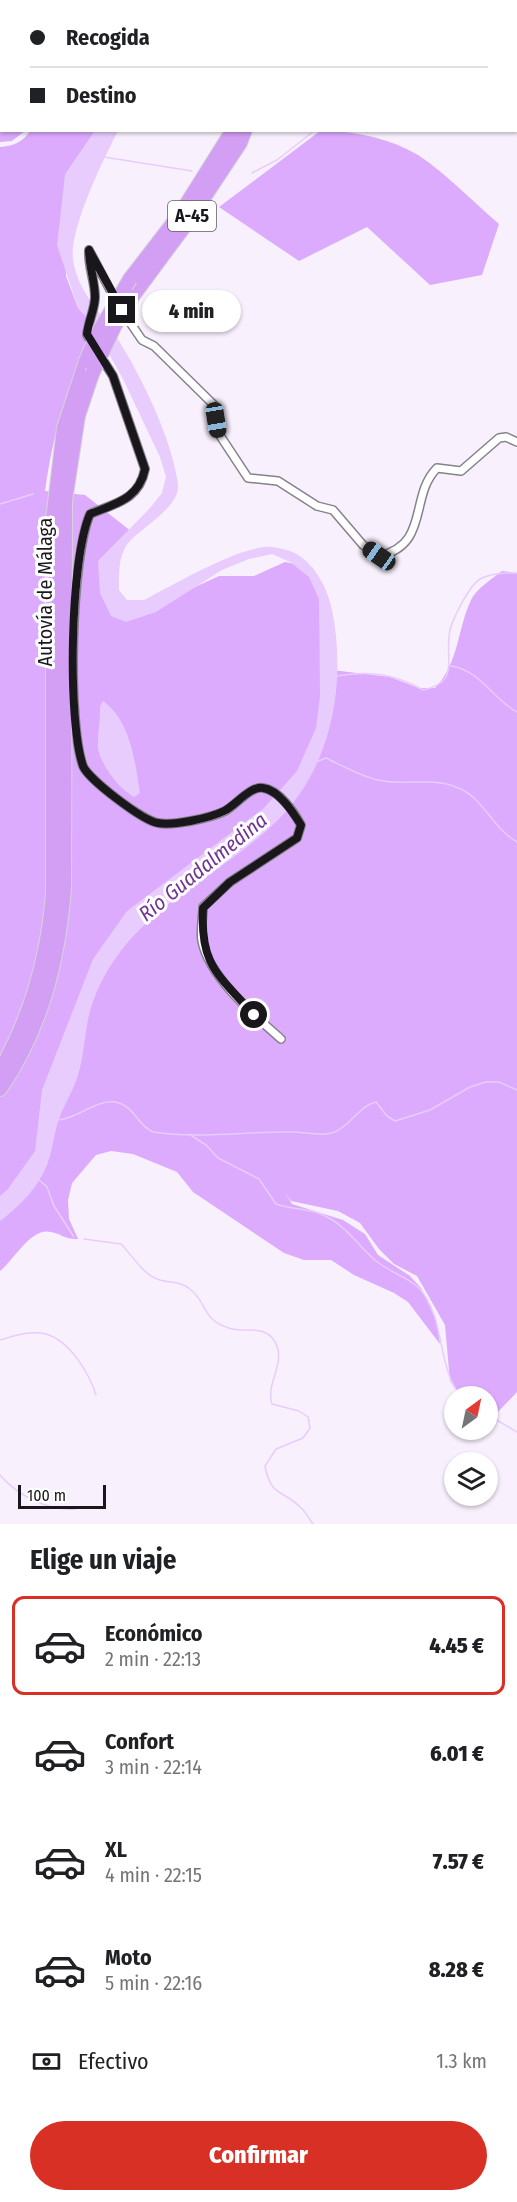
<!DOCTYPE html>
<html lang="es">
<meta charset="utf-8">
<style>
body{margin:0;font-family:"Fira Sans Condensed",sans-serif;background:#f6f6f6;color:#202124;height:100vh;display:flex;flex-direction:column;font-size:22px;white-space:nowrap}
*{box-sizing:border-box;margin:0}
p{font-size:20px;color:#757577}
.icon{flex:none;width:33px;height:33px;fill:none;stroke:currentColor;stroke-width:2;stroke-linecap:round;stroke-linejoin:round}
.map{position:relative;height:1524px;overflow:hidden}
.sheet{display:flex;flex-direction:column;background:#fff;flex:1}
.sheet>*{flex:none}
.hud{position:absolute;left:0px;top:0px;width:518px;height:132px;box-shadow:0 2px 4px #0004;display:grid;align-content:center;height:132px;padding:0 30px;background:#fff}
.needle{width:39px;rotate:33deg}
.controls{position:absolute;left:444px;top:1386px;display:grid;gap:12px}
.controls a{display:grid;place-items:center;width:54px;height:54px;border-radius:50%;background:#fff;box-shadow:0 2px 4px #0004;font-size:30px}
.scale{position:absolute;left:18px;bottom:15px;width:88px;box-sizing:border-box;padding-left:6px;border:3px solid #19171b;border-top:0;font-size:16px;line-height:21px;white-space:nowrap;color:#19171b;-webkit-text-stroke:4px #fff;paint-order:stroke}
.end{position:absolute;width:27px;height:27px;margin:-14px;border:8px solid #19171b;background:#fff;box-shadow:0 0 0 3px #fff}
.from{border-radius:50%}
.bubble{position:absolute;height:42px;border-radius:21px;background:#fff;box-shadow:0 2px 4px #0004;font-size:20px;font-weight:800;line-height:42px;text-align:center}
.car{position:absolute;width:18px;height:36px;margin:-18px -9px;border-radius:8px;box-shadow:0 0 4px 2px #0007;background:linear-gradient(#222 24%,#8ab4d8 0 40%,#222 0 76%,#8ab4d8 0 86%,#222 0)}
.hud b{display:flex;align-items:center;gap:21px;height:57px;font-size:22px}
.hud b+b{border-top:2px solid #e0e0e0}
.hud i{width:15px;height:15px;background:#202124}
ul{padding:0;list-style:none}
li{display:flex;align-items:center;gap:18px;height:99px;margin:0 12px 9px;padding:0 18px;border:3px solid transparent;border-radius:12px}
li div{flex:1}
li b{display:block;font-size:22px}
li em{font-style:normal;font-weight:800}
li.active{border-color:#d93025}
li>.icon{width:54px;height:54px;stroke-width:1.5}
h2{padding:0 30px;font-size:27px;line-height:72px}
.pay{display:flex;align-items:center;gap:15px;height:66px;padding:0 30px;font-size:22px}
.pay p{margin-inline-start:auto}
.primary-button{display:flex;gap:12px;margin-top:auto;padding:12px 30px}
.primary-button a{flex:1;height:69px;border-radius:36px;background:#d93025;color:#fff;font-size:24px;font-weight:800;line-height:69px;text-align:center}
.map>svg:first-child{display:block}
</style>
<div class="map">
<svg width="517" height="1524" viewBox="0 0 517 1524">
<rect width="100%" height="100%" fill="#f8f0fd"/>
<path fill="#dcabfd" d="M0,0L9,1L2,2V130L25,131L12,141L0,142Z
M30,131H95L65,175L66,276L78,308L87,317L83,328L89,341C65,392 53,435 45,491L85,495L132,532L107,586L133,606L169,599L219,576H254L285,562L305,566C326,600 330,630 332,670L390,677L419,688H435C459,663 457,630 471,600C476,589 492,579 502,571L517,573V1392L494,1416L488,1414V1396H461L450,1381L445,1325L417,1276L394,1264L379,1249L360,1223L338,1211L291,1201L285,1192L292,1204L343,1220L365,1234L378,1255L410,1276L421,1288L436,1319L440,1344L408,1302L394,1293L354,1275L331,1260H304L284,1253L193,1192L177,1172L133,1154L111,1151L96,1155L72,1183L68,1200L69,1219L78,1239C62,1239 63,1234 51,1232C31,1227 14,1260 0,1271V147C13,146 23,142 30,131Z
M320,131C352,130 390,138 418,155C447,174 473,202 499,224L482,275L430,285L367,227L299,261L219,207Z"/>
<path fill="#e9ccfe" d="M95,131H118C104,158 69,229 73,259C77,291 101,312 117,338C141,375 173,441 178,485C180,507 142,527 129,542C118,554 119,574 119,590L127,600H144C177,583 229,552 264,547C270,546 277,548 283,549C310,554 327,585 332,610C347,683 332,768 276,822C212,884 130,908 94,999C84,1024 86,1049 78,1075C74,1090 64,1104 59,1119C54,1133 53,1148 48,1162C40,1186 20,1206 0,1221V1196L8,1189L35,1151L42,1090L93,959L127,911L264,808L297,771L316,728L320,696L319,599L309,577L290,562L272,554L249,559L222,570L156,612L126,622L111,616L100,593L98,561L150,508L162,493L166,477L160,457L123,379L91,322L78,308L57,245L65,175Z
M103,701C131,721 135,762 140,793L134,797C120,790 100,764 98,748C97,735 101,719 100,706Z"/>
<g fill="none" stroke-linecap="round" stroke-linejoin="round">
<path stroke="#e9ccfe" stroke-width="1.5" d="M411,2L412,0
M516,13L517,11
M104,157L192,171
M252,173L277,160L315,130
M0,504L33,494
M451,666C482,671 492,699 517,712
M337,676C368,670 396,674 423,690C459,682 446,662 449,636C450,622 469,586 480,579C491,573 506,573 517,573
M316,762L326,758C343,766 360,776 378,780C404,786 431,777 456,787C484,797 490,826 517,842
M57,1120C77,1120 99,1096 119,1103C135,1108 138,1126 153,1132C200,1139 247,1131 293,1132C307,1132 321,1137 335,1132C351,1125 359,1106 376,1102L387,1116L395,1121L430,1110L470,1087L486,1082H499L517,1090
M189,1134L206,1145L218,1158L259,1179L276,1204C292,1210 310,1208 325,1216C347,1226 358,1246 376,1261C403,1282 420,1275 434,1315C442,1336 444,1382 462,1396
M37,1178L47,1187L54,1206L74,1237
M84,1239L121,1244C131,1254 143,1274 157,1279C171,1284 180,1280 191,1290C208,1304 202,1320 229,1328C245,1334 264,1323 275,1342C287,1363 265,1383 272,1404L299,1411L308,1417L310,1428L303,1438L276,1449L265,1466C271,1498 283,1489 301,1508C306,1512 309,1519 313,1524
M0,1340C14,1336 31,1330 46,1334C70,1341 89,1373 96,1395
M488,1415L517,1432
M0,1475C18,1496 48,1511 76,1509"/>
<defs>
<path id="minor" d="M89,250C88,267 95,281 95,297C95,309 88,322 87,335L93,345
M90,252L117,303
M123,312L142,340L154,346L214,405L219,434L248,478L278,481L317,506L333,510L363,545L379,556C430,545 409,496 437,468L461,471L499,438L506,437L517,442
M101,357L113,376L145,469C139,500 116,503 90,514C71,559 67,720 83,766C88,779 143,821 158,823C173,826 211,818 225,811C236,805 250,786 263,788C279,790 294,812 301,825L297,838L230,882L203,907C203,918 200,931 202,941C209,977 254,1015 281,1039"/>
<path id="motorway" d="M267,2V0
M286,2V0
M130,279L181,213L233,130
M132,297L189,220L240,143L245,130
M0,1071C32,1015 48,957 53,893V520L64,428L86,361
M0,1089C41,1029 58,962 64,889L65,501L78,416L92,374"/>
</defs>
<use href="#minor" stroke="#87818c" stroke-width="10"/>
<use href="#motorway" stroke="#d6d5d6" stroke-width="16"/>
<use href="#minor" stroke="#fff" stroke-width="7"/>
<use href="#motorway" stroke="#d39ff5" stroke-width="14"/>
<defs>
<path id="motorway-bridge" d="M86,361L98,333L130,279
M92,374L114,327L132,297"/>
</defs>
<use href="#motorway-bridge" stroke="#d6d5d6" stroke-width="16" stroke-linecap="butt"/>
<use href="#motorway-bridge" stroke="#d39ff5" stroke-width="14"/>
</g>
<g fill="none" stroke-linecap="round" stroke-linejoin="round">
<path stroke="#19171b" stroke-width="8" d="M122,310L89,250C89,267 95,281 95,297C95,309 88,322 87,334L113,376L145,469C139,499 115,504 90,514C70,559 67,719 83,766C88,779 143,821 158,823C173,826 210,818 224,811C236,805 250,786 263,788C279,790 293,812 301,825L297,838L230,882L203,908C200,966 218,974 254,1015"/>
</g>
<g text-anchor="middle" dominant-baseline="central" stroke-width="6" stroke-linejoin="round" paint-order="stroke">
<rect fill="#fff" stroke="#5e5d5f" stroke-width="1.5" x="168" y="201" width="48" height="30" rx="4.5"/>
<g font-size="18" font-weight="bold" fill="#19171b">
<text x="192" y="216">A-45</text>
</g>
<g font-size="20" fill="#19171b" stroke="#fff">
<text transform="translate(45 592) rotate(-90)">Autovía de Málaga</text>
</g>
<g font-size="21" font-style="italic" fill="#703492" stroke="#fff">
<text transform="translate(203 867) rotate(-39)">Río Guadalmedina</text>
</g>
</g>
</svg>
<div class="controls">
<a><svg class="needle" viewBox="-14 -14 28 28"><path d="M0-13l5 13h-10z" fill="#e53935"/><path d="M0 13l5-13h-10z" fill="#757577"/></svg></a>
<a><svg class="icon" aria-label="layers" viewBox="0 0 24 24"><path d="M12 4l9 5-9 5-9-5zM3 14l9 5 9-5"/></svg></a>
</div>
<div class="scale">100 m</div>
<i class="end from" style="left:254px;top:1015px"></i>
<i class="end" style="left:122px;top:310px"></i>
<div class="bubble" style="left:142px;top:290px;width:99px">4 min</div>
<i class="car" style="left:216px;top:420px;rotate:171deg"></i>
<i class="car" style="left:379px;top:556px;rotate:305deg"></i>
<div class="hud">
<b><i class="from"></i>Recogida</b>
<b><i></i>Destino</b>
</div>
</div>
<section class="sheet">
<h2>Elige un viaje</h2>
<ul>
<li class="active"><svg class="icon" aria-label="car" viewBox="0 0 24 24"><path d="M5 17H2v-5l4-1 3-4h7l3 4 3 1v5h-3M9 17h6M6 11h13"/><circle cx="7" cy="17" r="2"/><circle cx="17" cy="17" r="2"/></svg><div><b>Económico</b><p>2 min · 22:13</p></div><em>4.45 €</em></li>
<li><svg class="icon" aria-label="car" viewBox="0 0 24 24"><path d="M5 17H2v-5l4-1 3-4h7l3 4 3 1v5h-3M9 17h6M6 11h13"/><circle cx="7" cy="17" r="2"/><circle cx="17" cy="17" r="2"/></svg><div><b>Confort</b><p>3 min · 22:14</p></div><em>6.01 €</em></li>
<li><svg class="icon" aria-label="car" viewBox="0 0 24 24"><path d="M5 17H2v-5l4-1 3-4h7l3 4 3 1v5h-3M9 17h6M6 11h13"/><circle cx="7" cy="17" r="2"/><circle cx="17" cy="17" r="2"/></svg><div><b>XL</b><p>4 min · 22:15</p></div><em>7.57 €</em></li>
<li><svg class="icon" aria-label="car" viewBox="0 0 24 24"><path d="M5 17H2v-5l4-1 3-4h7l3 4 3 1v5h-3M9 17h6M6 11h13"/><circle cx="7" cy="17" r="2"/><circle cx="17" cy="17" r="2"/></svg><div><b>Moto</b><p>5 min · 22:16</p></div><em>8.28 €</em></li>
</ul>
<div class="pay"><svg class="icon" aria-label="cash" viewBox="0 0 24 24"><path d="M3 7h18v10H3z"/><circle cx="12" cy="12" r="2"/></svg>Efectivo<p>1.3 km</p></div>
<div class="primary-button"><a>Confirmar</a></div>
</section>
